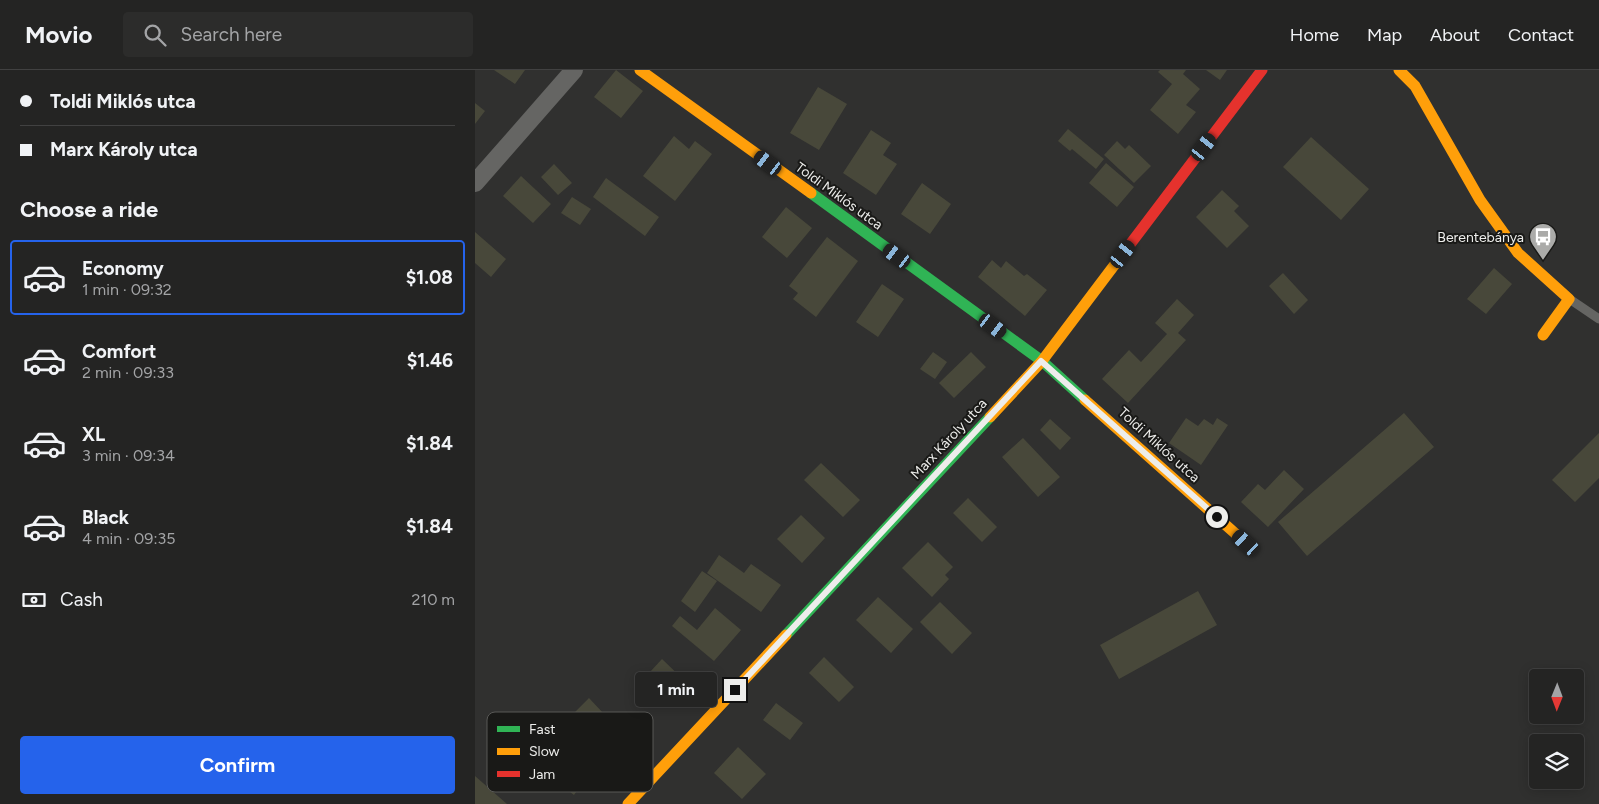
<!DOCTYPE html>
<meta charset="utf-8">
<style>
body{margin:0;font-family:Figtree,sans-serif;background:#2c2c2b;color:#f1f3f6;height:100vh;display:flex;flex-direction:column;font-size:19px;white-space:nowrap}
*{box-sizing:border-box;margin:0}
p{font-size:16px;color:#a3a4a6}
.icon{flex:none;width:28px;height:28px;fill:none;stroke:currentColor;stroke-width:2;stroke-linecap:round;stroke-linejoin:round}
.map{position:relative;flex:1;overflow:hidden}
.details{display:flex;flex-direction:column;background:#242423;width:475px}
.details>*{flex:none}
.guide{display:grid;align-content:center;height:110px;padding:0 20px;background:#242423}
.needle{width:32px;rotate:181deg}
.buttons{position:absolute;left:1054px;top:599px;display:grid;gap:10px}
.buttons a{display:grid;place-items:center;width:55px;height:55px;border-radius:5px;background:#242423;box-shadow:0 2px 12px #0003,0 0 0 1px #414141;font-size:25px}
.end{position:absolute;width:22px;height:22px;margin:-11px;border:6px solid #ededeb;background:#111;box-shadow:0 0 0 2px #111}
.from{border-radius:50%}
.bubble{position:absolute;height:35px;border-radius:5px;background:#242423;box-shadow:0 2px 12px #0003,0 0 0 1px #414141;font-size:16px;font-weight:700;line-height:35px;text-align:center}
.car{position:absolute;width:15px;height:30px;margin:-15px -8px;border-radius:6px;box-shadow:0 0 4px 1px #0007;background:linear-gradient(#222 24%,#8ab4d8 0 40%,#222 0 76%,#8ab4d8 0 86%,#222 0)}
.guide b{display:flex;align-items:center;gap:18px;height:48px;font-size:19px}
.guide b+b{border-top:1px solid #414141}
.guide i{width:12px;height:12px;background:#f1f3f6}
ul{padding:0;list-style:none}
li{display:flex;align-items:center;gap:15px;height:75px;margin:0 10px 8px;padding:0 10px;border:2px solid transparent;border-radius:5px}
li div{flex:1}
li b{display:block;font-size:19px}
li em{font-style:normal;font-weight:700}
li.active{border-color:#2563eb}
li>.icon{width:45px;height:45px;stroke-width:1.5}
h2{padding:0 20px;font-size:22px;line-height:60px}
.pay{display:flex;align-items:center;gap:12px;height:55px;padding:0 20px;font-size:19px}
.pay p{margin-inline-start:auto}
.cta{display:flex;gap:10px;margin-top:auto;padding:10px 20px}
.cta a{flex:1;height:58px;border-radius:5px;background:#2563eb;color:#fff;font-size:20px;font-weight:700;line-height:58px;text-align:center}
header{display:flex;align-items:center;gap:30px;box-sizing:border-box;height:70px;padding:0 25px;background:#242423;border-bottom:1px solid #414141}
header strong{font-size:24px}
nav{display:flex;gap:28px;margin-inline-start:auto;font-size:18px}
.search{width:350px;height:45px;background:#2c2c2b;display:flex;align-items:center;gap:12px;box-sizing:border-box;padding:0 18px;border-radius:5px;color:#a3a4a6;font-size:19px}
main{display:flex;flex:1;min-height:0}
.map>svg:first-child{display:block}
</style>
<header>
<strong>Movio</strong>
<div class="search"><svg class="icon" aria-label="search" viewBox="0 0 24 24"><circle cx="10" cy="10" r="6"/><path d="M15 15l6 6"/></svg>Search here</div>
<nav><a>Home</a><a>Map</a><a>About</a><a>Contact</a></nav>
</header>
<main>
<section class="details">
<div class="guide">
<b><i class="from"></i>Toldi Miklós utca</b>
<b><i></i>Marx Károly utca</b>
</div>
<h2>Choose a ride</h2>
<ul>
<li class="active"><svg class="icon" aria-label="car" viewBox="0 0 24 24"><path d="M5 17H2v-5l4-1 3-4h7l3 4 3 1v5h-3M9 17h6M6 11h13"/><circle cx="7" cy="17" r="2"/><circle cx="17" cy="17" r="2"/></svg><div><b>Economy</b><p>1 min · 09:32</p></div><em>$1.08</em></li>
<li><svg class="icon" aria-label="car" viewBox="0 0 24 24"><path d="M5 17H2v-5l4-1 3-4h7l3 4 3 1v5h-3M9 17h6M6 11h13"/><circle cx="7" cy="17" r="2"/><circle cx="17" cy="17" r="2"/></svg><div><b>Comfort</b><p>2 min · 09:33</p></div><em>$1.46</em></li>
<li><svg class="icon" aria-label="car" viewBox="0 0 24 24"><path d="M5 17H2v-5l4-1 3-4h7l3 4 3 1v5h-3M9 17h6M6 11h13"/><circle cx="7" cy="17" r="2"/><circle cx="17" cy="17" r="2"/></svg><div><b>XL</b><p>3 min · 09:34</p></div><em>$1.84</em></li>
<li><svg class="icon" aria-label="car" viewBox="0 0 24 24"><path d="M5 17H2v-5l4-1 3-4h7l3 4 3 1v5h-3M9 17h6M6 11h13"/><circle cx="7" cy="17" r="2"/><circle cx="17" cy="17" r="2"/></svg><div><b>Black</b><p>4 min · 09:35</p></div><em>$1.84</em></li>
</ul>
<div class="pay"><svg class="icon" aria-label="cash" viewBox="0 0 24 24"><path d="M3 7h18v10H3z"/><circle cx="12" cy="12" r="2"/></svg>Cash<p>210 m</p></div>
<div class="cta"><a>Confirm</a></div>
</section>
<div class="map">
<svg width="1124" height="734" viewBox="0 0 1124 734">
<rect width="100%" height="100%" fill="#30302f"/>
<path fill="#48483a" d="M19,0H50L40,14Z
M141,0L168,21L146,48L119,27Z
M685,0H711L708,4L725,19L711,35L721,42L703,64L675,40L697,14L683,2Z
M731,0H752L745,10Z
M343,17L372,34L344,80L315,63Z
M0,33L10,41L0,54Z
M593,59L629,89L621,99L597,79L595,81L583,71Z
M396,60L416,73L408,85L422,94L401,125L368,103Z
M199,66L214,79L220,71L237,84L200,131L168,106Z
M836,67L894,119L866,150L808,97Z
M642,71L650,79L654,75L676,96L659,113L629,85Z
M631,93L659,117L642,137L614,113Z
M79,94L97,113L83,125L66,107Z
M46,106L76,134L58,153L28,126Z
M131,108L184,147L170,166L118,127Z
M447,113L476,134L455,164L426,144Z
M747,120L764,136L759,141L774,156L752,178L721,147Z
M97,127L116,139L105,155L86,143Z
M311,137L337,158L312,188L287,167Z
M0,162L31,189L16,207L0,193Z
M352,167L383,191L341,247L318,229L323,223L314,216Z
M517,190L526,198L531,191L549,206L552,204L572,220L550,246L503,207Z
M1019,198L1037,214L1011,244L992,229Z
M808,203L833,230L819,244L794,216Z
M407,214L429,229L403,267L381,252Z
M702,229L719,245L703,263L711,270L653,333L627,309L654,280L666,292L692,264L680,253Z
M458,282L472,292L460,309L445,299Z
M496,282L511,297L479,328L464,313Z
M929,343L959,377L832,486L803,452Z
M711,348L723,356L729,349L738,355L742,348L753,355L726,395L694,373Z
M575,349L596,368L585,380L565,360Z
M1124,363V408L1100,432L1077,410Z
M548,368L585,407L563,427L527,387Z
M346,393L385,430L368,447L329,410Z
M809,400L829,419L793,457L766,432L783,414L790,420Z
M493,428L522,457L507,472L478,443Z
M326,445L350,468L327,493L302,469Z
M453,472L478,497L470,505L474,509L457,527L427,498Z
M244,485L269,503L276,494L306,515L286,542L232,503Z
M227,501L242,511L220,542L206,531Z
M723,521L742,555L644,609L625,575Z
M403,527L438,559L416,583L381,550Z
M465,532L497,563L477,584L445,552Z
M240,538L266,560L239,591L197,556L205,546L222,560Z
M349,587L379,617L364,632L334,603Z
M187,589L214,615L191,638L171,619L181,608L175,602Z
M114,628L158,675L143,688L100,642Z
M301,633L328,653L315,670L288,650Z
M263,677L291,704L267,729L239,703Z
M80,690L109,711L99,725L70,703Z
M0,706L32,734H0Z"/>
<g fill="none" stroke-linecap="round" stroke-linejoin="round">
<path stroke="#656563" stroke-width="9" d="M1096,230L1124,249"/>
<path stroke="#656563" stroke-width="18" d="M0,113L99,0"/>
<path stroke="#30b455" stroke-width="11" d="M336,123L567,291L610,330
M311,565L515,347"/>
<path stroke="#ff9f0a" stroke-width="11" d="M165,0L336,123
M924,0L940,16L1005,130L1043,183L1094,229L1068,265
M610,330L771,473
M515,347L567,291L647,185
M153,734L311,565"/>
<path stroke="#e5322d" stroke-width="11" d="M647,185L787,0"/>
</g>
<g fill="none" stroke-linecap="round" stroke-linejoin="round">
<path stroke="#ededeb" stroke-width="6" d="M260,620L566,291L742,447"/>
</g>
<defs>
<symbol id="bus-pin" viewBox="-11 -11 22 30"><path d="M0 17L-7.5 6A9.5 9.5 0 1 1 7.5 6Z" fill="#ababa9" stroke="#191917"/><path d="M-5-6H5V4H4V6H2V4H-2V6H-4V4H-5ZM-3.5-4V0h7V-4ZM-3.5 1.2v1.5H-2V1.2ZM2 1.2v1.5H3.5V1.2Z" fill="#fff"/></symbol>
</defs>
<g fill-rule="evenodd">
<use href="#bus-pin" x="1052" y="151" width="32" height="43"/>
</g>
<g text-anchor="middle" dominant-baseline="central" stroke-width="4" stroke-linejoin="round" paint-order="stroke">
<g font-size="14" fill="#ededeb" stroke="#191917">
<text transform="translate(364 126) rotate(36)">Toldi Miklós utca</text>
<text transform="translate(474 369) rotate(-47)">Marx Károly utca</text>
<text transform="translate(684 375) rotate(42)">Toldi Miklós utca</text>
</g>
<g font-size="14" fill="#ededeb" stroke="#191917" text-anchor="end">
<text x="1049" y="167">Berentebánya</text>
</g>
</g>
<rect x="12" y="642" width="166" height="80" rx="8" fill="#191917" stroke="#595957" stroke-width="1"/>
<rect x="22" y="656" width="23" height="6" fill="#30b455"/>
<rect x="22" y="678" width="23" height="7" fill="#ff9f0a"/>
<rect x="22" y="701" width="23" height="6" fill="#e5322d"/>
<g font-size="14" fill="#ededeb">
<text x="54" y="664">Fast</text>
<text x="54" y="686">Slow</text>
<text x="54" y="709">Jam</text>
</g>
</svg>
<div class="buttons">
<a><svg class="needle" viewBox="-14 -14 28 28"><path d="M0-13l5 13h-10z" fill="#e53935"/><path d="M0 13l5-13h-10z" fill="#a3a4a6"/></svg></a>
<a><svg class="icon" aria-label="layers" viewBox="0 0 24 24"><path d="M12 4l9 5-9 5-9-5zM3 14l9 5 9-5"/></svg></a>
</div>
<i class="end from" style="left:742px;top:447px"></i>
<i class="end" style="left:260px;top:620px"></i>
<div class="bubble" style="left:160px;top:602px;width:82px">1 min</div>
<i class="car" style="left:729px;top:77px;rotate:37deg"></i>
<i class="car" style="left:293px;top:93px;rotate:306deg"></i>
<i class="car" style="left:648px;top:184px;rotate:37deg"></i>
<i class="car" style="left:422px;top:186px;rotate:306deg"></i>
<i class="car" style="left:518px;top:256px;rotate:126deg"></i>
<i class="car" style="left:771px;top:473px;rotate:312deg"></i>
</div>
</main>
